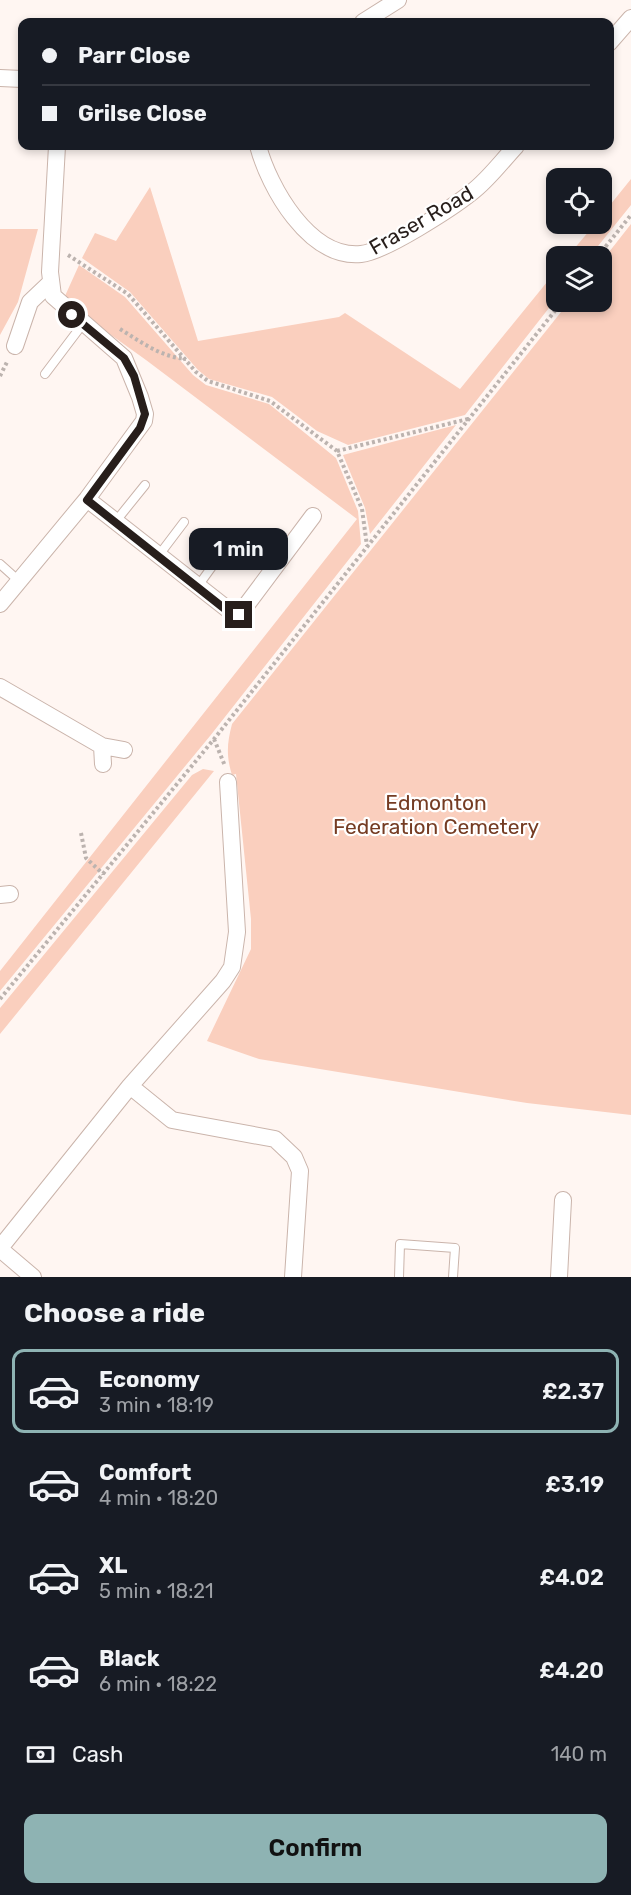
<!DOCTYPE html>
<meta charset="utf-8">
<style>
body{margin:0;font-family:Rubik,sans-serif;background:#20242c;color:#f1f3f6;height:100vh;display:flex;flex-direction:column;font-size:22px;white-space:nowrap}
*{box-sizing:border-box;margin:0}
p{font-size:20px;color:#9ea1a6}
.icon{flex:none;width:33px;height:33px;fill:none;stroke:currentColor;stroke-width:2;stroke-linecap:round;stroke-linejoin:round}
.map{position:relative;height:1277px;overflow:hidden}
.drawer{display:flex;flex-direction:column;background:#171b24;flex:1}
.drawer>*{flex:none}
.hud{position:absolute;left:18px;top:18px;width:596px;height:132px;border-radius:12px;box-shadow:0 3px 9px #0003;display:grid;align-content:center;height:132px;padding:0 24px;background:#171b24}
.buttons{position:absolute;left:546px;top:168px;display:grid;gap:12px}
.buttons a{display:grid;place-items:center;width:66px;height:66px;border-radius:12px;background:#171b24;box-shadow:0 3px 9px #0003;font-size:30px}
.end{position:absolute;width:27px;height:27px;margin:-14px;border:8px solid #271e1b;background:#fff;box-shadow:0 0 0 3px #fff}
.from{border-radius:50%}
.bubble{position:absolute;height:42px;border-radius:12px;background:#171b24;box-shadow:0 3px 9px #0003;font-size:20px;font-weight:600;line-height:42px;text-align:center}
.hud b{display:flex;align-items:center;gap:21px;height:57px;font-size:22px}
.hud b+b{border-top:2px solid #363941}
.hud i{width:15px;height:15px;background:#f1f3f6}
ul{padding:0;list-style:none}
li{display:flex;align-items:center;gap:18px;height:84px;margin:0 12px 9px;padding:0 12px;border:3px solid transparent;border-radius:12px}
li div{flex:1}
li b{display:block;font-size:22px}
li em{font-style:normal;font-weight:600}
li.active{border-color:#8eb3b3}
li>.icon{width:54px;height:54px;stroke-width:1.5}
h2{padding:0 24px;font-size:27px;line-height:72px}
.pay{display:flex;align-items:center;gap:15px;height:66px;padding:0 24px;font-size:22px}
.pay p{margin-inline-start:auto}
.action{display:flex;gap:12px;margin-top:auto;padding:12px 24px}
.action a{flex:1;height:69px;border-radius:12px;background:#8eb3b3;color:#111;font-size:24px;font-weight:600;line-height:69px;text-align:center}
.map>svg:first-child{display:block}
</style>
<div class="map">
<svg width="631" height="1277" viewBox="0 0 631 1277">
<rect width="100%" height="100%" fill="#fff6f2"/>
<path fill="#facfbe" d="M631,179V205L590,256H568L595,224H602V215Z
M150,187L198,341L339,317L345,313L460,389L556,271V299L465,415L348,445L317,431L272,397L209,379L198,370L130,292L82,258L95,233L116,241Z
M631,224V1115L527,1103L259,1059L207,1041L251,949V919L236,774L232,775C226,756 227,743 232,724L569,302H602V261Z
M0,229H38L18,302L0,335Z
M79,265L125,297L193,375L206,385L269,404L336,458L358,511L361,544L210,736L0,991V971L357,519L146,360L72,307L65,296Z
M456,425L370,534L365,508L343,455Z
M203,769L214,771L0,1034V1008L192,775Z"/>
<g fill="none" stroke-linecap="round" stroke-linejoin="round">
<defs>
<path id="service" d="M45,374L82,325
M116,521L145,485
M159,555L184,522
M0,564L19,581
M198,586L224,550
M399,1277L400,1244L455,1248L453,1277"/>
<path id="minor" d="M363,22L398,0
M609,43L631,18
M0,78L22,79
M258,146C269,187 309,259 361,254C384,252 452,208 472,192C488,180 502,161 516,146
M15,346L30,302L50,283
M87,499L235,615H239L313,516
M0,604L87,499L144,421L145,414L140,397L124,358L53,296L50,272L57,146
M0,687L102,746L124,750
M102,746L103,764
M0,895L10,894
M130,1086L172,1120L275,1139L294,1157L300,1171L293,1277
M0,1248L130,1086L223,981L232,967L237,932L228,782
M0,1249L33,1277
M559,1277L563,1200"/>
</defs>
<use href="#service" stroke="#cab4ab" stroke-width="10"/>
<use href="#minor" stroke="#cab4ab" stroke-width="18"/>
<path stroke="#bcb3af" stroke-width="4" stroke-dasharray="3 3" stroke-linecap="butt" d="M68,255L128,294L196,372L208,381L270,401L337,451L362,509L367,546
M598,256L631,215
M120,329C141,342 161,357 186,359
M0,376L8,360
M337,451L468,419
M214,739L225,766
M81,833L86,858L103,874
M0,999L214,739L562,302"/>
<use href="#service" stroke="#fff" stroke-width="8"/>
<use href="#minor" stroke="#fff" stroke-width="16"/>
</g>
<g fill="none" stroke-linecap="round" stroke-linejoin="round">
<path stroke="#271e1b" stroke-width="8" d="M72,315L124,358L134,376L145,414L140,428L87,500L230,613L239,615"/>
</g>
<g text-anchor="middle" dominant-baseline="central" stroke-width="4.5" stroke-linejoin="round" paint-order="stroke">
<g font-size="21" fill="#271e1b" stroke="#fff">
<text transform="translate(421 220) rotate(-30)">Fraser Road</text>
</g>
<g font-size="21" fill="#753c23" stroke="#fff">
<text x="436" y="802">Edmonton<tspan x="436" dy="24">Federation Cemetery</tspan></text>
</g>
</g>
</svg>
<div class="buttons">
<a><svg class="icon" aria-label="locate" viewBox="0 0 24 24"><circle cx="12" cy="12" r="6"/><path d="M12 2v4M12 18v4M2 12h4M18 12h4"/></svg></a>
<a><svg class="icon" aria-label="layers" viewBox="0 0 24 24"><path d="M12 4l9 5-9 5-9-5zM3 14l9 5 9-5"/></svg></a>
</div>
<i class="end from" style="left:72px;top:315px"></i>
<i class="end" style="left:239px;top:615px"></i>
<div class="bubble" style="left:189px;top:528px;width:99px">1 min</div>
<div class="hud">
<b><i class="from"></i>Parr Close</b>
<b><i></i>Grilse Close</b>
</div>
</div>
<section class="drawer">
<h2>Choose a ride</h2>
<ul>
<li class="active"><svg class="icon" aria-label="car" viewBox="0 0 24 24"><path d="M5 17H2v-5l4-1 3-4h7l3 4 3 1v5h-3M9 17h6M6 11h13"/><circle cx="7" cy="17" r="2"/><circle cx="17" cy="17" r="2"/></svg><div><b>Economy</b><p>3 min · 18:19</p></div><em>£2.37</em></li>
<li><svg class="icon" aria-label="car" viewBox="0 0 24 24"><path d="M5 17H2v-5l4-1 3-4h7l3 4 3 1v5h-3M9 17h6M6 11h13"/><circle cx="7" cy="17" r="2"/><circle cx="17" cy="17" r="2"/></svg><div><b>Comfort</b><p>4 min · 18:20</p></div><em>£3.19</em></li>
<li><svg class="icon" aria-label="car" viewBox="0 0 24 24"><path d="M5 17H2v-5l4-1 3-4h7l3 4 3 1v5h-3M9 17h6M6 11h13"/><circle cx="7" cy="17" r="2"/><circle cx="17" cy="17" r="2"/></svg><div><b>XL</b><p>5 min · 18:21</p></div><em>£4.02</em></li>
<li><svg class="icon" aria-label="car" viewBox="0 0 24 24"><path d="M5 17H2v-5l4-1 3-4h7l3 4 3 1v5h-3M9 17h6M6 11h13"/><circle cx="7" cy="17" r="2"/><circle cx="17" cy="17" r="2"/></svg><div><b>Black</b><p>6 min · 18:22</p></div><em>£4.20</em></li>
</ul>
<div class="pay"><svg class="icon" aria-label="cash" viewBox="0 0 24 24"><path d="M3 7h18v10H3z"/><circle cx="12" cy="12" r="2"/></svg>Cash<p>140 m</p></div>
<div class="action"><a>Confirm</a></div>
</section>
